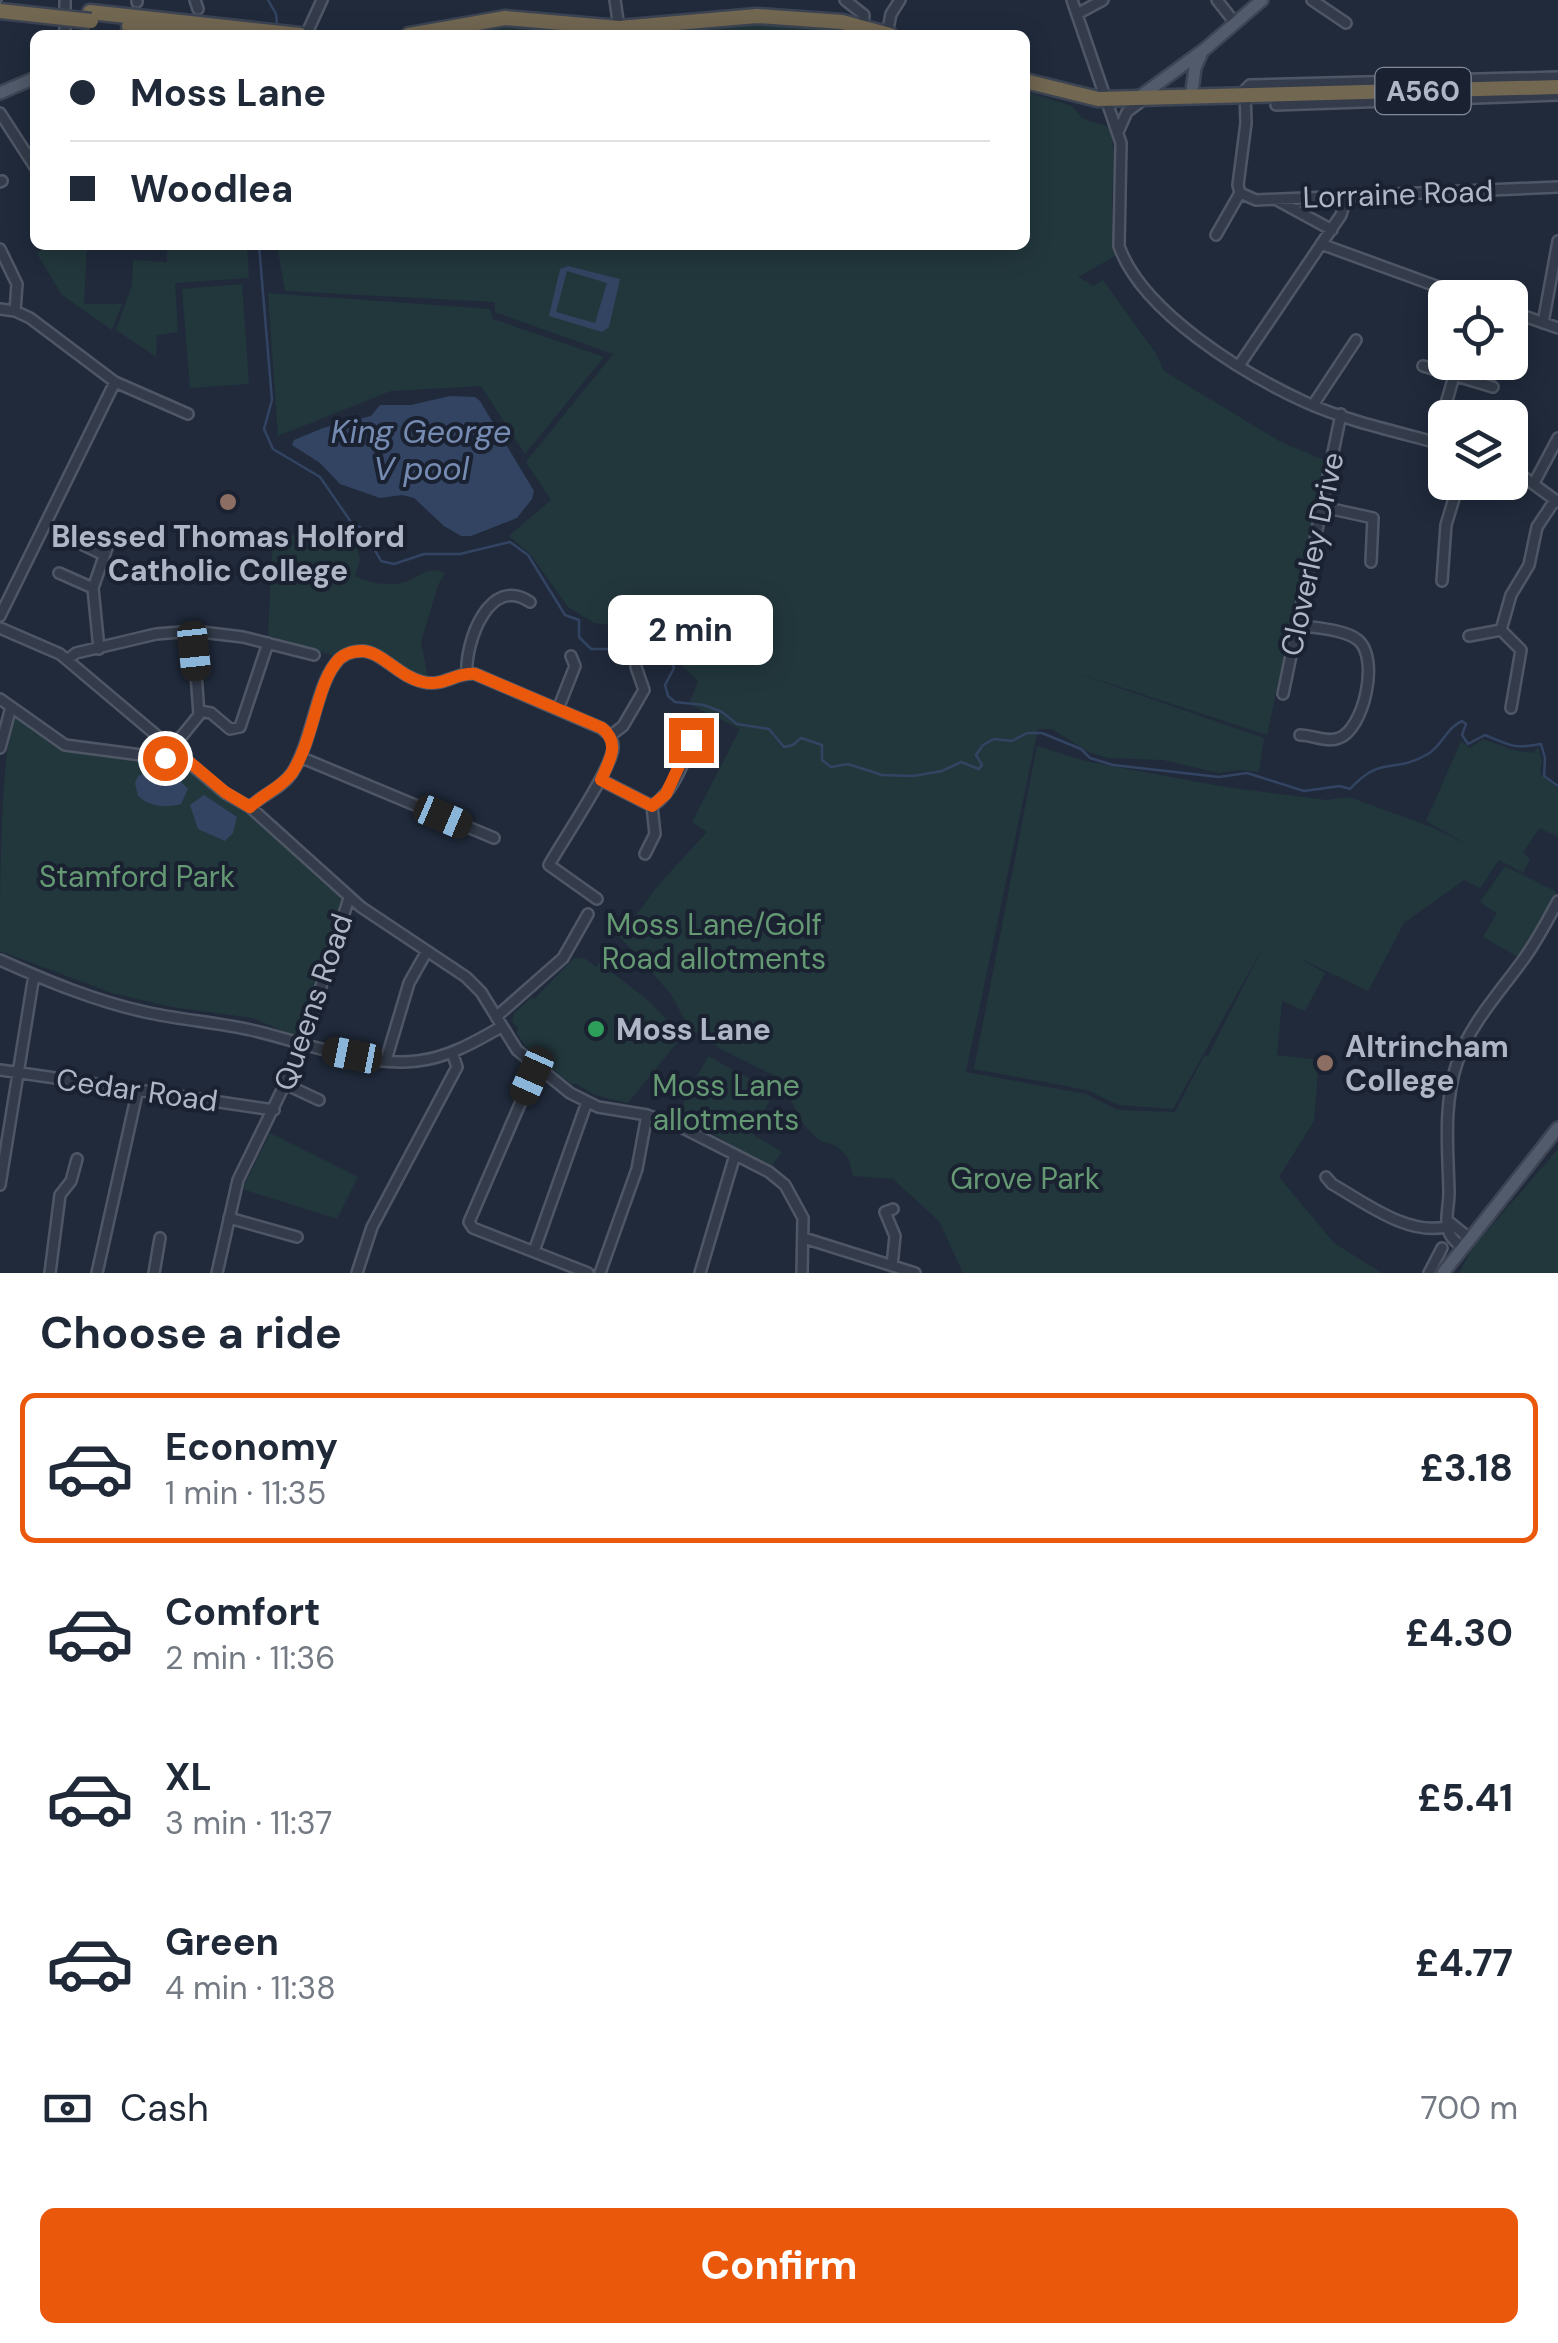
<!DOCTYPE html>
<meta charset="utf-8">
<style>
body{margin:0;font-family:"DM Sans",sans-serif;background:#f6f6f7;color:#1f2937;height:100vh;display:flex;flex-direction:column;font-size:38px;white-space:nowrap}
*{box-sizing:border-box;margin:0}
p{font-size:32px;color:#747a83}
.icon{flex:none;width:55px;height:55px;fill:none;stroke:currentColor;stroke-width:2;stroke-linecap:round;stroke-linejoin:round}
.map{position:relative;height:1273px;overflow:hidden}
.drawer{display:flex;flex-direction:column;background:#fff;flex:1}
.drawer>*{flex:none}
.hud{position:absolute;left:30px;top:30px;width:1000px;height:220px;border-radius:15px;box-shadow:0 5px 25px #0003;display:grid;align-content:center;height:220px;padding:0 40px;background:#fff}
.buttons{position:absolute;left:1428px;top:280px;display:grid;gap:20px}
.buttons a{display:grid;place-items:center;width:100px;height:100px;border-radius:15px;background:#fff;box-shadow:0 5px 25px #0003;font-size:50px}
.end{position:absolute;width:45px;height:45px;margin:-22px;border:12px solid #ea580c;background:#fff;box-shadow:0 0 0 5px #fff}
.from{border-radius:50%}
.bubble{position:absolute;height:70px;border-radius:15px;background:#fff;box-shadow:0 5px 25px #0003;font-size:32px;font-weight:700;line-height:70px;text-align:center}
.car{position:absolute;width:30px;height:60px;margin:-30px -15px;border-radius:12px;box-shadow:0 0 8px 2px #0007;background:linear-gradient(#222 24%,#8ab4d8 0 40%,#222 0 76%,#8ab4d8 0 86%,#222 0)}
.hud b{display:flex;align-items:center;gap:35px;height:95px;font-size:38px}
.hud b+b{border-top:2px solid #e0e1e3}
.hud i{width:25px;height:25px;background:#1f2937}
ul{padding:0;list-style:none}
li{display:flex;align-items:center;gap:30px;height:150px;margin:0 20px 15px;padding:0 20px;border:5px solid transparent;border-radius:15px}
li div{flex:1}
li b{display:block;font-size:38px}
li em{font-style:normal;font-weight:700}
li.selected{border-color:#ea580c}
li>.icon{width:90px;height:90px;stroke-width:1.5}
h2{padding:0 40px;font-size:45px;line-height:120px}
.pay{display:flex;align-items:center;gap:25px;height:110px;padding:0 40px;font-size:38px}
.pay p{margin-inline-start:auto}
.button{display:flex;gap:20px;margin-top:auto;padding:20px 40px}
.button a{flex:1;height:115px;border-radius:15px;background:#ea580c;color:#fff;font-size:40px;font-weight:700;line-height:115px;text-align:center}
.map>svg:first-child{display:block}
</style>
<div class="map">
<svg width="1558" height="1273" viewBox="0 0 1558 1273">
<rect width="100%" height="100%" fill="#202a3b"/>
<path fill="#22373c" d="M750,23L844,29L866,35H623Z
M514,25L610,35H458Z
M1025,91L1072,106L1082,118L1111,128C1119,169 1105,216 1117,255L1078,277L1094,286L1103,280L1155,352L1164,371L1279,441L1326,461L1267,735L1065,669L1264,738L1259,772L1240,770L1219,773L1163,760L1108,758L1088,752L1052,729H1038L966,1072L1086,1094L1118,1110L1175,1112L1204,1056H1208L1263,947L1173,1109L1119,1105L1087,1090L974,1069L1037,746L1085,761L1225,787L1327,800L1349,797L1434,828L1472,847L1426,821L1461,741L1470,748L1483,739L1513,750L1533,753L1538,747L1542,760L1540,774L1558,788V837L1539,828L1523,853L1530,859L1523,873L1499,860L1480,888L1464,880L1404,923L1368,991L1299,958L1325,973L1305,1011L1282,1001L1277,1055L1319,1060L1314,1121L1279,1177L1334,1243L1382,1273H963L939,1221L893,1179L853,1176L849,1159L838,1147L819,1140L804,1125L779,1078L719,1048L689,1028L671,994L620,937L660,883L707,832L692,822L740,729L693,706L690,702L698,681L646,630L594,623L568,607L530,554L509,536L551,500L526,462L613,354L495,312V302L285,291L277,245H1025Z
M167,245H247L249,278L175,283L178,332L157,335L156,357L116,330L132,285L133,260L167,262Z
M54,247L87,248L84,304H122L112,330L62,295L37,254L41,249Z
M242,284L249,384L190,388L182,289Z
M268,293L490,309L493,319L604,357L525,454L481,386L391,391L278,436Z
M273,533L355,540L360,560L355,576C369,583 390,587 405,582C420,577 429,565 445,573L438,585L421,642L428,677C389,671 376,626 334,656L268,635Z
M15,712L57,742L159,760H185L270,830L346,900L300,1038L252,1018L172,1007L112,993L0,951C0,898 0,752 15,712Z
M1505,866L1557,892L1529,944L1518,957L1483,937L1497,913L1480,902Z
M574,958H584L596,967L599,963C630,987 659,1003 680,1039L628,1103L595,1095L575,1083L573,1085L532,1054L517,1034L518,1028L512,1022L514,1013L532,997L534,999Z
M708,1056L774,1092L752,1134L782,1152L770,1168L678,1113Z
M270,1133L358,1177L337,1219L242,1189Z
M1558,1149V1273H1459L1473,1247Z"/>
<path fill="#334463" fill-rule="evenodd" d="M568,266L620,279L609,327L602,332L549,316L560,269ZM567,271L607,283L595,323L556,312Z
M450,396L475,397L480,401L534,491L532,499L517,518L471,536H461L444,526L414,498L402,495L380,498L340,484L320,463L292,445L294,440L323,428L371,416L380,405H411Z
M153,771L178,779L188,789L181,804C165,808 151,807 138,796L135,783L138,776Z
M204,795L237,817L233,833L225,841L198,829L190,805Z"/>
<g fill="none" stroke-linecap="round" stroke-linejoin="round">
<path stroke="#334463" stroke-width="2.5" d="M268,0L276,14L277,24
M259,245L272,400L264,429L273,449L320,477L351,522L363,529L381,561L394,564L424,554H460L510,542L528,555L565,615L579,620V637L591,649H608L626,633L636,636C652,657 645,654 672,663L674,668L665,685L668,696L675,702L704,705L722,712L737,724L769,729L784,747L793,745L801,738L822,745V760L831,767L848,764L882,775L913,776L942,771L961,762L979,769L982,765L976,755L983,745L994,739L1012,741L1027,733H1042L1081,749L1090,758L1113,765L1219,777L1247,773L1304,791L1340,786L1350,789C1382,754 1392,775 1428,754C1442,746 1446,728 1462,721L1466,724L1462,735L1468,744L1485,735C1511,746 1514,749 1541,744L1545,758L1544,776L1558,786"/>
<defs>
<path id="minor" d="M137,0V2
M195,0L198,9
M615,0L619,28
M845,0L864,15L863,27
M1072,0L1121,143L1119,246C1142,312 1244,374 1305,402C1349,422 1399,432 1445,445
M1217,0L1235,23
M1312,0L1346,23
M1077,14L1103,0
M887,34L891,14L900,0
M65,35V0
M306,35L322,0
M1276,105L1558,95
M0,113L35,167
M1119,130L1127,112L1143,100
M0,182L2,181
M1240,193L1238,185L1246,123L1245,90L1250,85L1558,77
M1240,193L1256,200L1558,187
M1277,200L1332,230
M1216,235L1240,193
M1321,244L1469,298
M0,249L17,284L15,311
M0,309L15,311L30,318L115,382L188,414
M1510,311L1558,328
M1543,323L1558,241
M1240,364L1341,215L1347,196
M1423,366L1493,387
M1313,405L1356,340
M1435,442L1454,376
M1510,467L1558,502
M1534,483L1558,438
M1323,507L1373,518L1371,562
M75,541L104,555
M59,573L93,588
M1442,581L1446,525L1459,482
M0,616L115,382
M1297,625C1315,628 1344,629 1358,640C1380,658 1364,729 1339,738C1327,743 1313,735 1300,735
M0,628L60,654L225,793L250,807L361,907L466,977L481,992L517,1050L570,1093L598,1107L647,1115L679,1126L769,1172L785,1185L803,1218L802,1273
M1501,630L1521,650L1511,708
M1469,636L1501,630L1511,595L1529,565L1537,527L1555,500
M99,649L93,588L107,548
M67,660L76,653L156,634L193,631L243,637L314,655
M467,673C465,643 489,574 530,602
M1283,694L1341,414
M0,699L65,745L164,758L199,715L193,631
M558,709L575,666L571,656
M199,711L211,713L230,729L240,727L268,643
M684,729L699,731
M610,736L623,726L644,690L636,667
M0,748L11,707
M300,757L494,838
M601,780L652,806
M652,806C673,793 689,755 692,731
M250,807C263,794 281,789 292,773C312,742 316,688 335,664C341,655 352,651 362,651C381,651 399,677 423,682C444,687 456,672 475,674L601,728C608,733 613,738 613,747C613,767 561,843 549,865L597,899
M645,854L655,834L652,806
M0,960C47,981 95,1001 145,1012C180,1020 216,1022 251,1030C304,1042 361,1067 417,1061C447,1058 475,1042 501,1027
M496,1017L563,958L588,914
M386,1060L409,983L427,951
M536,1067L469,1222L473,1228L588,1273
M0,1070L274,1110
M287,1085L319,1100
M1326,1177L1332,1184C1364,1202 1410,1238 1449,1226
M0,1185L34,975
M229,1218L297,1237
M1448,1221L1468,1237
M804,1238L915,1273
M1461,1246C1439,1231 1449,1215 1449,1192C1448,1149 1443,1105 1457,1063C1469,1025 1500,992 1523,960C1537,941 1547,921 1558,901
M534,1251L587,1102
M892,1266L895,1236L885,1212L893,1209
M50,1273L60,1195L71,1181L77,1159
M97,1273L138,1089
M154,1273L160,1238
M217,1273L238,1180L300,1053L349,898
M357,1273L372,1227L457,1067L452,1052
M600,1273L637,1169L647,1115
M700,1273L735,1155
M1429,1273L1442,1248"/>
<path id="major" d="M0,93L35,78
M1138,98L1205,49L1262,0
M1191,98L1195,68L1202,52
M1443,1273L1558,1128"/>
<path id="highway" d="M90,12L300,35
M129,26L187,35
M409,35L505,18L619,28L757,16L842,22L890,35
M1025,81L1098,99L1558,87"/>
</defs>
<use href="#minor" stroke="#4f5766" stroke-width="14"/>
<use href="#major" stroke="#3d4554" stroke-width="16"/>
<use href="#highway" stroke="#3c4453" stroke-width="19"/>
<use href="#minor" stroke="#343c4b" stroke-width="9"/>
<use href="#major" stroke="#525b6b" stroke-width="11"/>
<use href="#highway" stroke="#726751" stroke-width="14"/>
<path stroke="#566072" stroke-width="2.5" stroke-dasharray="10 10" stroke-linecap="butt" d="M0,4L2,0"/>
<defs>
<path id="highway-bridge" d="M0,11L91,21"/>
</defs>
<use href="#highway-bridge" stroke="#3c4453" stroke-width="19" stroke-linecap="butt"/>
<use href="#highway-bridge" stroke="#726751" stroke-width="14"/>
</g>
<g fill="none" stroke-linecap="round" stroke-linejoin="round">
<path stroke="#ea580c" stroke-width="12" d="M165,758L174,749L225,792L250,807C263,794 281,788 292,773C313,741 316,689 335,664C341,655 351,651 362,651C381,651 399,677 423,682C444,687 456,672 475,674L602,728C621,743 609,761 601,780L652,806L666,794L691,740"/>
</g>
<g fill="#8d6e63" stroke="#1a2130" stroke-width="4">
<circle cx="228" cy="502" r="10"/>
<circle cx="1325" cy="1063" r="10"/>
</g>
<circle fill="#2e9e5b" stroke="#1a2130" stroke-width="4" cx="596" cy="1029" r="10"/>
<g text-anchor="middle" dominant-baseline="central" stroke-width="8" stroke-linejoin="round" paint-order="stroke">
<rect fill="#1a2130" stroke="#828a9a" stroke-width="2.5" x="1375.5" y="68" width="95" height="46" rx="8"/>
<g font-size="28" font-weight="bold" fill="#afb7c7">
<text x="1423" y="91">A560</text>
</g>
<g font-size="30" fill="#afb7c7" stroke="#1a2130">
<text transform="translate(1398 194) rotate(-2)">Lorraine Road</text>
<text transform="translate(1312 554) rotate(-78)">Cloverley Drive</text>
<text transform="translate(313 1002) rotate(-71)">Queens Road</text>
<text transform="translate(137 1090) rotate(8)">Cedar Road</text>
</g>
<g font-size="30" font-weight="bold" fill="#afb7c7" stroke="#1a2130" text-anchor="start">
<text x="228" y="536" text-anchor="middle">Blessed Thomas Holford<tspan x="228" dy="34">Catholic College</tspan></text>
<text x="616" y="1029">Moss Lane</text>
<text x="1345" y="1046">Altrincham<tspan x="1345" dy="34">College</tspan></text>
</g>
<g font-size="30" fill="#659974" stroke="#1a2130">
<text x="137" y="876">Stamford Park</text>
<text x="714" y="924">Moss Lane/Golf<tspan x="714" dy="34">Road allotments</tspan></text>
<text x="726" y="1085">Moss Lane<tspan x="726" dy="34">allotments</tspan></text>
<text x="1025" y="1178">Grove Park</text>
</g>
<g font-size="32" font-style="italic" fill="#758bb1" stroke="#1a2130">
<text x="421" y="432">King George<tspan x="421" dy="37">V pool</tspan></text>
</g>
</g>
</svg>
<div class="buttons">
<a><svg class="icon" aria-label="locate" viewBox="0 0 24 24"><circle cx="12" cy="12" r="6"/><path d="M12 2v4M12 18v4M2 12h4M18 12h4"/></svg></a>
<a><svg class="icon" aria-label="layers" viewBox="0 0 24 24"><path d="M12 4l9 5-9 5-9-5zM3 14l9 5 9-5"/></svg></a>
</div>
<i class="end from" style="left:165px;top:758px"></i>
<i class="end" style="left:691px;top:740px"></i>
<div class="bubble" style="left:608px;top:595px;width:165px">2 min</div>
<i class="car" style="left:194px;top:651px;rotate:174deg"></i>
<i class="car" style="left:443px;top:817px;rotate:113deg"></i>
<i class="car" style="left:352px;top:1055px;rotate:281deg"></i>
<i class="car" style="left:532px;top:1076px;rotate:204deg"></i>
<div class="hud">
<b><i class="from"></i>Moss Lane</b>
<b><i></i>Woodlea</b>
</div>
</div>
<section class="drawer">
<h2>Choose a ride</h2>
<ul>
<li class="selected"><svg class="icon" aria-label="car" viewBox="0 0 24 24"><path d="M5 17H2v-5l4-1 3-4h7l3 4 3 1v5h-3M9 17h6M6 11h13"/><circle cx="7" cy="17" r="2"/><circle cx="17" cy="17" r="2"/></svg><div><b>Economy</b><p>1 min · 11:35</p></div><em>£3.18</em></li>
<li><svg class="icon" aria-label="car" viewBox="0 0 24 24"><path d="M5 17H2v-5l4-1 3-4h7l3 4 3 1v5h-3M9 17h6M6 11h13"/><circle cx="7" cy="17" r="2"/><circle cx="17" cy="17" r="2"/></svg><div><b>Comfort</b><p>2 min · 11:36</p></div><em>£4.30</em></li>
<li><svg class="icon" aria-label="car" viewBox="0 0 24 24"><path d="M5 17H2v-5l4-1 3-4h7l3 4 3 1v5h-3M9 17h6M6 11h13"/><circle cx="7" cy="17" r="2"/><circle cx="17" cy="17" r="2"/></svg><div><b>XL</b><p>3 min · 11:37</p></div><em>£5.41</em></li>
<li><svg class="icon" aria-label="car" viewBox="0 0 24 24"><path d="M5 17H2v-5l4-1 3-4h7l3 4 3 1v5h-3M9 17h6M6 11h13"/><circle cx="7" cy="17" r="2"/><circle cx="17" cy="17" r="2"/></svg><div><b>Green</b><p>4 min · 11:38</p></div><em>£4.77</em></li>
</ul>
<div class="pay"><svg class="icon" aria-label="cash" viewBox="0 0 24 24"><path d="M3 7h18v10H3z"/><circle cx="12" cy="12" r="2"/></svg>Cash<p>700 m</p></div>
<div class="button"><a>Confirm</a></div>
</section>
